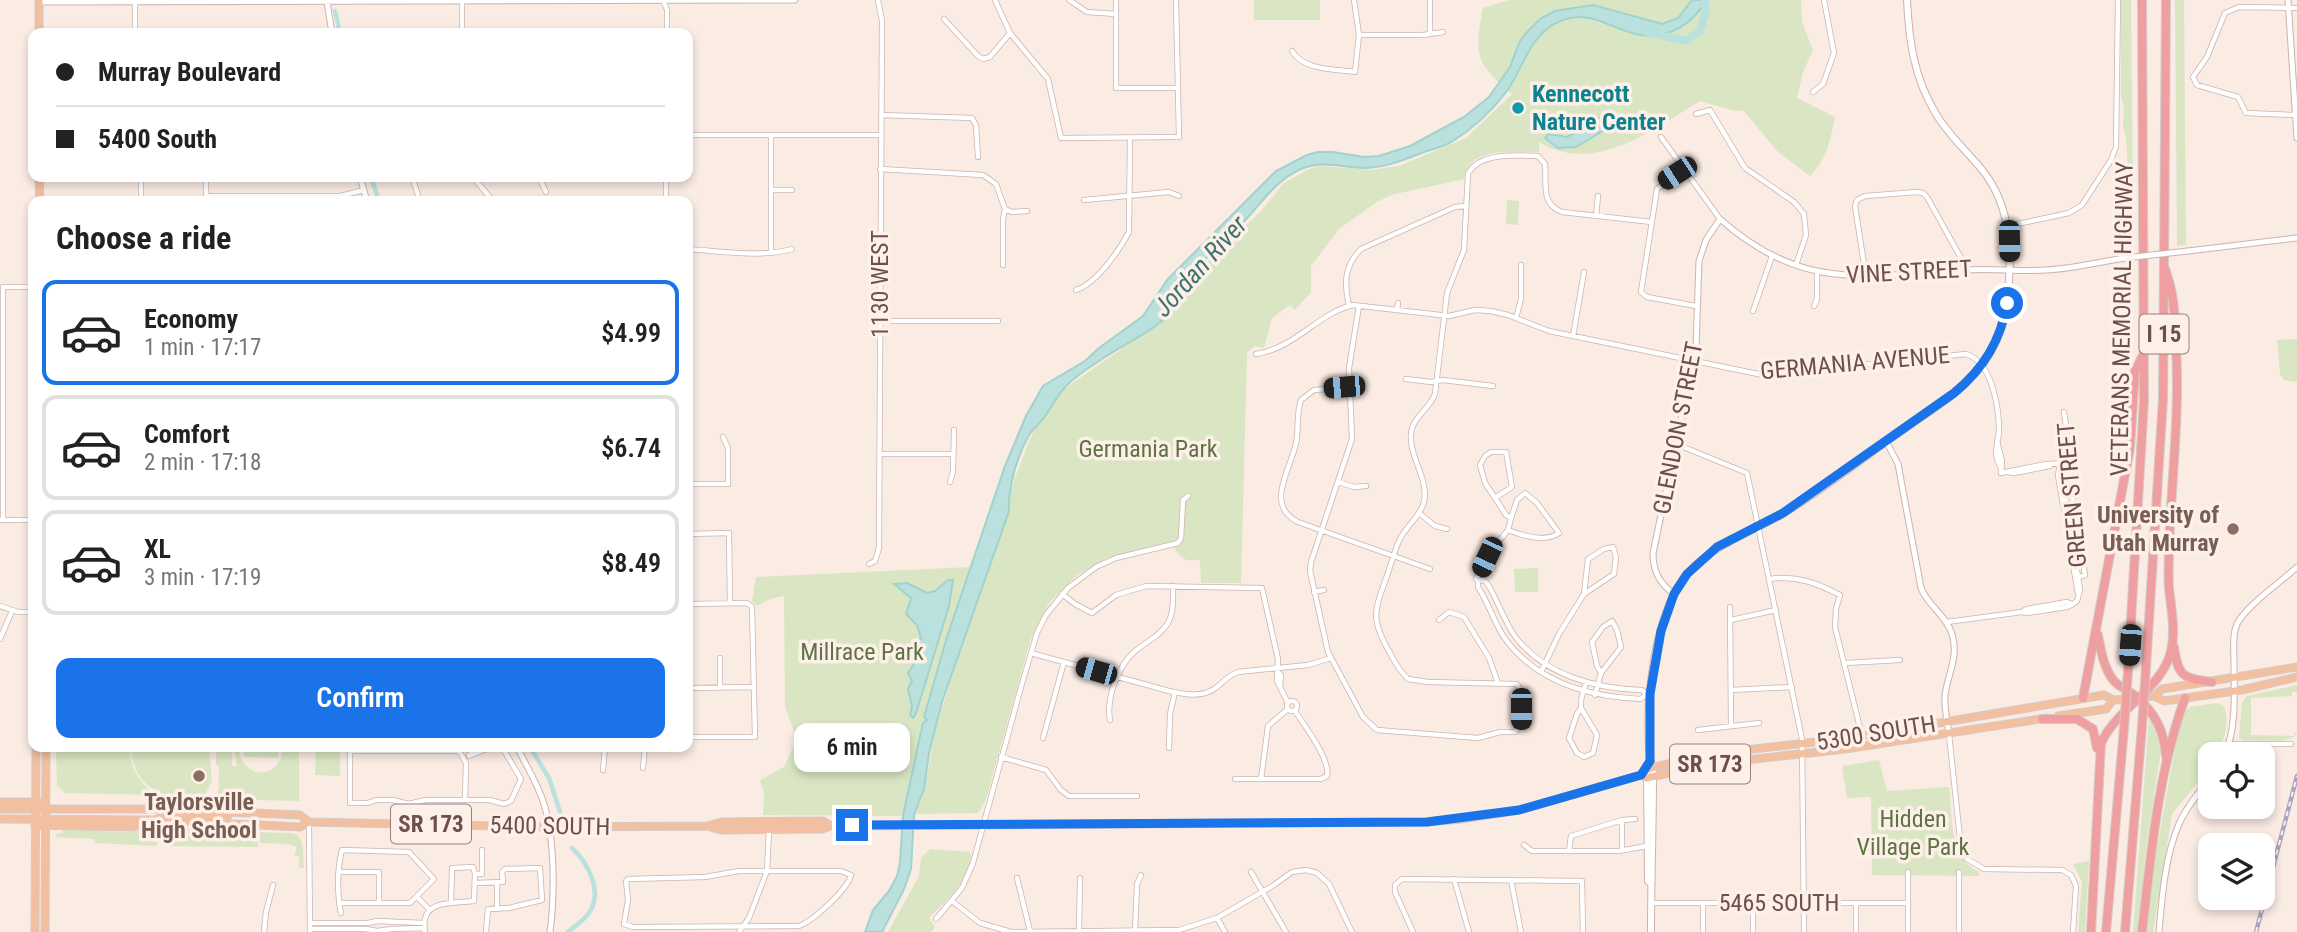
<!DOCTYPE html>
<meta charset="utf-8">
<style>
body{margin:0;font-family:"Roboto Condensed",sans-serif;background:#f2f2f2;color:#222;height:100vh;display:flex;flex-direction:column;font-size:26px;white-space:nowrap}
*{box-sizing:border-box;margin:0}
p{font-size:23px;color:#767676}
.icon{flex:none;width:38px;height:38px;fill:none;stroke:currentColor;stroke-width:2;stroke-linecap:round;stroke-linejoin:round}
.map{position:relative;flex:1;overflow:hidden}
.panel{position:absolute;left:28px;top:196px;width:665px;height:556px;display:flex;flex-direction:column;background:#fff;border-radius:14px;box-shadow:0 4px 10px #0003}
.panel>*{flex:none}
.top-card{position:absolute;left:28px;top:28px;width:665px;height:154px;border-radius:14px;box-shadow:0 4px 10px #0003;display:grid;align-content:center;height:154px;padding:0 28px;background:#fff}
.controls{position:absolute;left:2198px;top:742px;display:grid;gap:14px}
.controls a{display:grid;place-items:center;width:77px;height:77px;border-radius:14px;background:#fff;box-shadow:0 4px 10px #0003;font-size:35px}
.end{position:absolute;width:32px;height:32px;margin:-16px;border:9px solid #1a73e8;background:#fff;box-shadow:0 0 0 4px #fff}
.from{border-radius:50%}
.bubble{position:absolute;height:49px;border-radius:14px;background:#fff;box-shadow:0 4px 10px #0003;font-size:23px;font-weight:600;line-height:49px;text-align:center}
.car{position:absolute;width:21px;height:42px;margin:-21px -10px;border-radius:9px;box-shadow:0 0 5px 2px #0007;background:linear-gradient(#222 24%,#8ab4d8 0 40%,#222 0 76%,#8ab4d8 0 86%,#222 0)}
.top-card b{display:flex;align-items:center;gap:24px;height:66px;font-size:26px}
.top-card b+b{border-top:2px solid #e0e0e0}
.top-card i{width:18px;height:18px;background:#222}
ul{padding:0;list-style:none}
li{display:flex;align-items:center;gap:21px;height:105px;margin:0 14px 10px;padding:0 14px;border:4px solid #e0e0e0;border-radius:14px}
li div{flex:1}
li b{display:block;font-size:26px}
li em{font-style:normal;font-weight:600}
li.current{border-color:#1a73e8}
li>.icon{width:63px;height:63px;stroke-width:1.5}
h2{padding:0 28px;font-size:32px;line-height:84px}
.button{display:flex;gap:14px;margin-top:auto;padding:14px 28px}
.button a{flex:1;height:80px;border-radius:14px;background:#1a73e8;color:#fff;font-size:28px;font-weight:600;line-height:80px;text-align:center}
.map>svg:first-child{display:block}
</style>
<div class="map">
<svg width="2297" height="932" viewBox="0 0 2297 932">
<rect width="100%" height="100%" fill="#faebe3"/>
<path fill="#dae6c3" d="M1254,0H1320V20H1254Z
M1509,0H1801L1802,22L1813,50L1803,72L1797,98L1835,117C1830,141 1827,159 1810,176L1777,151L1744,111L1732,110L1700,101C1654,129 1594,176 1539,142V152C1513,153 1470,145 1464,179L1391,195L1377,202L1339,229L1311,266V292L1295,310L1290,305L1272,318L1264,348L1254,346L1247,353L1241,583H1201L1200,559C1185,564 1178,557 1172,542L1107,558L1077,575L1049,603L1030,641L986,799L978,813L916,814L926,782L935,731L965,633L1001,534L1013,483L1030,439L1051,398L1169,316L1190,278L1261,211L1284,183L1307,170L1320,166L1370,170L1399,166L1466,138L1512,94C1475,63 1474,55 1483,8Z
M2121,0H2131L2133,202L2128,201L2129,185L2126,136C2119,124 2128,111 2121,98Z
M2175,0H2184L2186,245L2177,246Z
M1507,200L1519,201L1518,225L1506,224Z
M2297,339V382L2284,380L2280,374L2277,340Z
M971,567L947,637L925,717L927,720L903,816L763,815L764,793L760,780L784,767L797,739L785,707L784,596L770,599L757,606L752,601L756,577Z
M1538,568V592H1515L1514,569Z
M2297,685V692H2292V696L2251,698V735L2294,736V732H2297L2294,737L2283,741L2243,740L2239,737L2242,703L2247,696Z
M2216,703L2223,705C2231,720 2224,739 2218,754H2210V767L2172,814L2153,932H2147L2153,870L2181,715L2190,707Z
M2149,718L2156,728L2161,750L2146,848L2138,932H2133Z
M56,747H129C132,771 137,780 156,795L65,793L57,786Z
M131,747H209L212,781L203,799C165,798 134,792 131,747Z
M216,747L232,750V766H237L234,747H239C240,781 282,781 283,747H295V750H299V801L218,799L219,766H216Z
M244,747H278V758L244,757Z
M316,747H340V776L315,775Z
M1879,760L1887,791L1949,787C1953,817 1948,858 1979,872V876L1872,875L1871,797L1847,798L1842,766Z
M151,826L157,829V846L95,843L94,839L55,837L56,834L63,833L62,829L130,832Z
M169,827L258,832V847L165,846L164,830Z
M260,832C299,835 303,824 304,868H299V856L294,855L297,847L288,844L260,843Z
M930,849L970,852C975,878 944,902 929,918L935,927L931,932H888L919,876L921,858Z
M2089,861L2085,932H2078L2082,882L2073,864Z"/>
<path fill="#bae1dd" stroke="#a1d2cd" stroke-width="2" d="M1692,0H1707C1693,23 1670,39 1641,35C1609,30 1591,6 1556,23C1529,37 1523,68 1507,91C1492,111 1475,127 1453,141C1443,148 1430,149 1419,154C1401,161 1383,168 1363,168C1341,167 1323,160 1301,169C1273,181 1257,210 1236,230C1221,246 1200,261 1188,279C1180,290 1176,305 1167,316C1150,333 1126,343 1105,357C1093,365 1078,374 1067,385C1058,394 1053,404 1046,415C1041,422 1034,428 1029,435C1017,457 1008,486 1009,511L942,702L929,753L924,789L914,815L911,869L904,889L882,932H865L873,910L889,891L897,876L900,863L903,816L920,736L923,723L927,720L924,717L947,637L1005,466L1026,416L1043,386L1085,361L1099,348L1143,316L1168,279L1276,171L1307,155L1318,152H1333L1364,157L1379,156L1410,146L1464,117L1489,97L1510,67L1519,43L1526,33L1540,19L1555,11L1593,5L1662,24L1678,18Z
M1606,113H1613L1611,126L1576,147L1558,148L1545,138L1548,134L1567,137L1591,124Z
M948,580H953L949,606L916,713L913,718L910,715L912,707L908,689L912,681L908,673L914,664L910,650L921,638L917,625L906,614L911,598L894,584L907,583L927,593L935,591Z"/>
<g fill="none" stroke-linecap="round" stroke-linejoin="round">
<path stroke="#bae1dd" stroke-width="4.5" d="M335,11L340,33
M371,177L379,201
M530,747L549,778L560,812
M568,932C575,926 584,920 589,913C604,891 587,862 572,848"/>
<path stroke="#bae1dd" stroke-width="8" d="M1647,32L1686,41L1700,31L1706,11L1705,0"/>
<defs>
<path id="minor" d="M663,0L667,10V33
M995,0L1010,33L1048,79L1061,138L1179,137L1176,0
M1069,0L1087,12L1116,14
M1116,0V88H1178
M1430,0V33
M135,2V33
M462,2V33
M944,19L978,56L983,59L990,57L1010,33
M1359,35H1423L1443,32
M1292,51C1304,71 1335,69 1355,72L1359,35L1354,0
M1813,92L1823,84L1834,53L1824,0
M1696,114L1710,110L1745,168L1794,202L1804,214L1806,235L1796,265
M881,115L972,118L976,125L978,157
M2295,115L2246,113L2238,97L2197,85L2193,77L2207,57L2225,13L2239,7L2297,8
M688,135H881
M771,135V252
M1661,137L1720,219
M880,169L983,175L996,184L1005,209
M1683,169L1657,189L1641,292L1647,297L1696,306
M412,177L420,201
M473,177L493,201
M539,177L546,192
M666,177V201
M771,190H792
M206,196H340L364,190
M1084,200L1169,192L1179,196
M141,201V177
M206,201V177
M1005,209L1012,212L1027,211
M1596,216L1598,196
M2008,226L2069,213L2082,205L2111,160L2116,147L2118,0
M688,249C719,251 762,258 792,249
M1003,265V219L1005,209
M1866,277L1855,206L1857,200L1865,196L1917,192L1923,193L1927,197L1961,258L1964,270
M3,287V520
M3,287H33
M1076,290C1096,284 1119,251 1129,232L1130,138
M1349,306C1344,283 1344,266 1361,249L1455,207L1466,206
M1359,306L1349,368L1352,439L1311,562L1310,571L1328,652L1363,717L1377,730L1478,738L1500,732H1515C1525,724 1524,694 1517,684L1428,682L1408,679C1400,671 1395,663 1390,653C1369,617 1375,610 1388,573C1392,561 1395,548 1401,537C1408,525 1421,515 1424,502C1429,479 1409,457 1411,434C1412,417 1430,409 1435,394L1447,293L1464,250L1468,174C1479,152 1516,155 1538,156L1545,164C1547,183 1540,204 1562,212L1652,222
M1814,306L1817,299V272
M1397,310L1398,303
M1753,311L1772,256
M1516,318L1521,299V265
M879,321H998
M1573,336L1584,272
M1256,354C1296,348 1318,313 1353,305L1449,316L1475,310L1491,311L1508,315L1549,331L1763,375L1966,354C1992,362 1999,407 1999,431C1998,446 1992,452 2001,468
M1406,379L1431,382L1443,380L1493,386
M1350,387L1314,390L1301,400C1296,414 1299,429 1296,443C1291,469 1264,505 1298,522L1430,569
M2064,412L2070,455L2069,475L2085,575L2078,577
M1997,441L2002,461L2001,473L2046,464L2069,463
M1676,444L1747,473L1802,739L1804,932
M1491,452H1506L1512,487L1495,498L1485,483L1480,465L1485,456Z
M880,454H953
M2058,464L2062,474L2080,590L2077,601L2073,604
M2059,470L2058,475L2078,594
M2007,472L2014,473L2050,466
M950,482L953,472L954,430
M1338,482L1354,487L1366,486
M688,484H728V448L723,437
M1495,498L1506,515L1511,518L1508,530L1489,553L1476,579L1485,581L1489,586C1498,602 1504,620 1514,635C1543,675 1596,689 1642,690L1646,694
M1419,513L1435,526L1447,529
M0,520H33
M1508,530C1523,536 1545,543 1559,533L1537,503L1525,493L1517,500L1511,518
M688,534L729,533L730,603
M1613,547L1616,557L1614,574L1584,594L1588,559L1604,549Z
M869,564L875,561L879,548L882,21L878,0
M1770,579C1796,575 1817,583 1840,595L1836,609L1835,627L1862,736
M1478,581V587C1489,603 1494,624 1506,640C1538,683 1591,697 1641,699L1646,694
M1314,592L1324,590
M1062,594L1075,604L1092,613L1116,595L1146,586L1262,588L1278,659L1277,681L1288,703
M688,604L747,603L752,607L755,737H688
M0,606L18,612H33
M1730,607L1731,725
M2023,611L2027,609L2067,602L2072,604
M1439,620L1449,612L1464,617L1489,658L1498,683
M1731,620L1776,610
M1612,621L1617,630L1621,647L1601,673L1597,666L1592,642L1603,627Z
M1947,622L2022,612L2027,613L2067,607L2073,604
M0,639L12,611
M1031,653L1169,691C1183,694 1202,698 1214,689C1223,683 1228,675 1238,672L1308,665L1331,658
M720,658V687
M1845,663L1900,660
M1278,672L1281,675L1280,686
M1541,672L1559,634L1584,594
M688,688L753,687
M1731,690L1792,687
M1595,695L1601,673
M1287 706a5 5 0 1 1 10 0a5 5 0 1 1-10 0Z
M1581,708L1597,735L1593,753L1584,757L1577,753L1569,738L1577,714Z
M1581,708V700L1586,682
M1110,720C1106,698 1118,666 1135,651C1146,642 1160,636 1168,623C1174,612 1173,598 1173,586
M1698,730L1759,723
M1949,734L1961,848L1967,859L1984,869L2062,870L2071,875L2076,886L2073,932
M1043,738L1064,662
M2229,744H2291
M464,747L459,751H350V803H368L376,800H393L408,804L426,800H490L504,804L511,801L521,779L502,747
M1169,748L1170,714L1175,692
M459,751L466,763L465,800
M469,755L480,747
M469,756L491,747
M1001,757L1046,770L1061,790L1069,796H1137
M643,768L645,747
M603,770L605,747
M1235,779H1321L1327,776C1331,760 1304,725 1295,711
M1261,779L1268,726L1288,709
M309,822L310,932
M1524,845L1532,851H1619L1647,846
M1622,849V820
M1569,851L1571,836L1622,820L1635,819
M739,871H841L851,875C848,889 813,921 799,926L633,927L624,924L628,900L626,881L628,879L705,877Z
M339,872H379V901
M1251,872L1286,932
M1959,872V932
M1017,878L1030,931
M1454,879L1469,932
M1511,880L1521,932
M475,883L503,882L502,872L505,869L540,868L542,900L509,908L488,909L486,932
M497,883V909
M417,897L430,910
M952,901L980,923L1011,932L1179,930L1217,918L1274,885L1292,872L1306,870L1317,873L1329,884L1352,932
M339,903H410L434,879L409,852L342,850C337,869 337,894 341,913
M451,903L452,868L473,867L475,874
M1651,903H1907
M1703,903V932
M1753,903V932
M1856,903V932
M1217,918L1225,932
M936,919L962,888L973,863L1021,687L1037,633L1046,615L1068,588L1096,567L1116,558L1178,543L1181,538L1183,500L1188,496
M310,923H368L377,921L424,923
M310,929H366L377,931L392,929L424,928
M1079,931L1080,878
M264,932L266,912L273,885
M425,932C419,898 453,904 474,901L475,874H482V850
M739,932L749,918L767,871L769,830
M1135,932L1137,884L1141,875
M1413,932L1395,892V885L1402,879L1582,881L1583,932
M1908,932V872"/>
<path id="tertiary" d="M2288,0L2297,138
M39,2L795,0
M327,2L332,33
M360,177L367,201
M2188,251L2297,238
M1886,441L1898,464L1921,588C1928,606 1946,615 1952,634C1959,657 1948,673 1945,695C1944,707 1947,721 1949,734
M1674,594C1659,583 1653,571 1653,553L1696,348L1699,261L1706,240L1720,219C1802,292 1866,276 1966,270C1993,268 2019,272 2046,270C2072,269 2099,262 2125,258
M517,747C526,765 537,783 543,801C555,836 555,895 550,932
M2225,754C2237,726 2234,692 2234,662C2234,649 2232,635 2237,624C2245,607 2282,581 2297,567
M2159,932C2162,897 2165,856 2179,824C2186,807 2199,793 2210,778"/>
<path id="secondary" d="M1647,775L1648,881L1651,884
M1651,932C1651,879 1653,827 1653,774C1654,768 1651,764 1650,758C1645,710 1652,640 1673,596C1693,552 1740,538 1779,516C1820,492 1857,462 1896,435C1924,414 1958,396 1980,368C1994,350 2003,329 2006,306C2013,260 2013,209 1983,171C1967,151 1949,136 1936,114C1914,78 1909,41 1907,0"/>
<path id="primary" d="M39,0V33
M39,177L40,201
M2154,696L2164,701L2242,690L2297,677
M2141,697L2154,696L2162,689L2297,667
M2058,716L2106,709L2113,700
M1641,775L1647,778L1709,764L1845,749L2047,718
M0,802H38
M0,809H159L300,815L309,822
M0,819L152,820L300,827L309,822L549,827L707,826L721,830L822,829L831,826L1427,822L1461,819L1519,810L1641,775L1647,769L1710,754L1851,738L2104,695L2113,700L2129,699
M157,819L165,816H228
M35,825L132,827L146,823
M707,826L722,822L823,821L831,826
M35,932L36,747
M45,932L46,747"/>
<path id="motorway" d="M2098,635C2101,651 2104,670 2115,682C2121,688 2131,692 2138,698C2156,715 2164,731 2166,756
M2174,647C2178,677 2183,678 2212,682
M2146,667L2163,399L2166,0
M2128,671L2144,400L2142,0
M2083,698L2130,448L2135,371L2142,357
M2042,719H2077L2093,729L2097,748
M2091,932L2101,743C2117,708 2163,688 2171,651C2176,631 2171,608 2169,588C2168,575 2169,563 2169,550C2171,482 2180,416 2176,348C2175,320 2175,295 2165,269
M2106,932L2124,728
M2125,932L2142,726
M2142,932C2151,854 2158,772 2185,698"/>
</defs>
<use href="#minor" stroke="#ccb3ae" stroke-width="6"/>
<use href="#tertiary" stroke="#ccb3ae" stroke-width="7"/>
<use href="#secondary" stroke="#ceb2ab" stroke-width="8"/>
<use href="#primary" stroke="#d4cac9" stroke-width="9"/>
<use href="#motorway" stroke="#d4cac9" stroke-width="10"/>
<use href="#minor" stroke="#fff" stroke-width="4.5"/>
<use href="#tertiary" stroke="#fff" stroke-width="5"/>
<use href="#secondary" stroke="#fff" stroke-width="6"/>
<use href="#primary" stroke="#f3bfa1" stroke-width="7"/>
<use href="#motorway" stroke="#ef9f9f" stroke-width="8"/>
<defs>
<path id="rail" d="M2256,932L2297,776"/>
</defs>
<use href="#rail" stroke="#aca3c2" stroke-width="4.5"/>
<use href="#rail" stroke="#fdf0e9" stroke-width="2" stroke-dasharray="5" stroke-linecap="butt"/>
<defs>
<path id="tertiary-bridge" d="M2125,258L2188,251"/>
<path id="motorway-bridge" d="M2142,726L2146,667
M2124,728L2128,671"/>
</defs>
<use href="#tertiary-bridge" stroke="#ccb3ae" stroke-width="7" stroke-linecap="butt"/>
<use href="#motorway-bridge" stroke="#d4cac9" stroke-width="10" stroke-linecap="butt"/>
<use href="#tertiary-bridge" stroke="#fff" stroke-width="5"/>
<use href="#motorway-bridge" stroke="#ef9f9f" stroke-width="8"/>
</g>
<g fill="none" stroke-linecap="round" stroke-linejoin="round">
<path stroke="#1a73e8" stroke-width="9" d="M852,825L1427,822L1519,810L1641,775L1650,761V694L1661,631L1674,594L1687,574L1717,547L1783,513L1954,393C1983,369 2001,341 2007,303"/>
</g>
<circle fill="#0f9aa8" stroke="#fdf0e9" stroke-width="2.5" cx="1518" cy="108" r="7"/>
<g fill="#8d6e63" stroke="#fdf0e9" stroke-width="2.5">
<circle cx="2233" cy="529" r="7"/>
<circle cx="199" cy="776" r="7"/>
</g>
<g text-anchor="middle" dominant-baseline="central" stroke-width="7" stroke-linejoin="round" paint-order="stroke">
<g fill="#fdf0e9" stroke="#9a7f7b" stroke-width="2">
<rect x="2139.5" y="314.5" width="49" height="39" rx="5"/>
<rect x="1670" y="744.5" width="80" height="39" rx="5"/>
<rect x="391" y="804.5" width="80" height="39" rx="5"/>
</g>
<g font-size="23" font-weight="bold" fill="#6f4f4c">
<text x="2164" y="334">I 15</text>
<text x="1710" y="764">SR 173</text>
<text x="431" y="824">SR 173</text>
</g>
<g font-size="24" font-weight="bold" fill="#0d838f" stroke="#fdf0e9" text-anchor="start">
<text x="1532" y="94">Kennecott<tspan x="1532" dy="28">Nature Center</tspan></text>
</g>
<g font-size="24" fill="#6f4f4c" stroke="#fdf0e9">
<text transform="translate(1909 272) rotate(-3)">VINE STREET</text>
<text transform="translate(880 284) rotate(-90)">1130 WEST</text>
<text transform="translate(2122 319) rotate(-89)">VETERANS MEMORIAL HIGHWAY</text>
<text transform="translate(1855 363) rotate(-5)">GERMANIA AVENUE</text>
<text transform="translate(1678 428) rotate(-79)">GLENDON STREET</text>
<text transform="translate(2072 495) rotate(-95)">GREEN STREET</text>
<text transform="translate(1876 733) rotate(-9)">5300 SOUTH</text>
<text transform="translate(550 826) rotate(1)">5400 SOUTH</text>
<text x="1779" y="903">5465 SOUTH</text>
</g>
<g font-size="24" fill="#5f7445" stroke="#fdf0e9">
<text x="1148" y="449">Germania Park</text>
<text x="862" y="652">Millrace Park</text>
<text x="1913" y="819">Hidden<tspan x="1913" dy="28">Village Park</tspan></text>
</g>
<g font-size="24" font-weight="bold" fill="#785e54" stroke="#fdf0e9" text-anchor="end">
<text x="2219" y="515">University of<tspan x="2219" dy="28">Utah Murray</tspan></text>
<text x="199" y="802" text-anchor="middle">Taylorsville<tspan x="199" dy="28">High School</tspan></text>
</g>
<g font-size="26" font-style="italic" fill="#41746f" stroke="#fdf0e9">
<text transform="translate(1200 266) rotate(-48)">Jordan River</text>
</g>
</g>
</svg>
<div class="controls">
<a><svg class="icon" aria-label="locate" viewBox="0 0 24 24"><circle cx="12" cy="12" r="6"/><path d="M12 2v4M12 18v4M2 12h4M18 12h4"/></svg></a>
<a><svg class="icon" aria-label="layers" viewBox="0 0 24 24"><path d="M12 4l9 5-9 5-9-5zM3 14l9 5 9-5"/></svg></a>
</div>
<i class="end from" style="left:2007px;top:303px"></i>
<i class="end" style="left:852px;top:825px"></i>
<div class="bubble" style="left:794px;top:723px;width:116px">6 min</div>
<i class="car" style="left:1677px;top:173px;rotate:237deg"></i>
<i class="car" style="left:2009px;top:241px;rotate:179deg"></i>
<i class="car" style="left:1344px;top:387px;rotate:265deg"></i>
<i class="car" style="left:1487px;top:557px;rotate:205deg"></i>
<i class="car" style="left:2130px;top:645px;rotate:184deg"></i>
<i class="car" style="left:1096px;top:671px;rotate:286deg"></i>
<i class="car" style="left:1521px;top:709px;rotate:180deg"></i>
<div class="top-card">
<b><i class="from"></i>Murray Boulevard</b>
<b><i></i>5400 South</b>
</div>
<section class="panel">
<h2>Choose a ride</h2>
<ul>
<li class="current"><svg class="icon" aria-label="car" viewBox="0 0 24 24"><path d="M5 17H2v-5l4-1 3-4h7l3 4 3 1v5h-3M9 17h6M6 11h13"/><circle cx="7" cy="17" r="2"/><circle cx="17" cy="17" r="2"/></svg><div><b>Economy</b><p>1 min · 17:17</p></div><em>$4.99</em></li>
<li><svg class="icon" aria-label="car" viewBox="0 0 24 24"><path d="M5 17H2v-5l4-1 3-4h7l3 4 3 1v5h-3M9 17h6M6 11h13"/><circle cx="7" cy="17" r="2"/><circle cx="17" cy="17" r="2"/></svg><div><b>Comfort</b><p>2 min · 17:18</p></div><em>$6.74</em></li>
<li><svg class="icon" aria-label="car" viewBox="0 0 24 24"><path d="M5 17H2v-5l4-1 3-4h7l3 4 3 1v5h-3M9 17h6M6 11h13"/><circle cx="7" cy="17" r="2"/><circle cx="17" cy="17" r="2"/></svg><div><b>XL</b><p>3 min · 17:19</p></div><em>$8.49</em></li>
</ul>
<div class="button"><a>Confirm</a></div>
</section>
</div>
